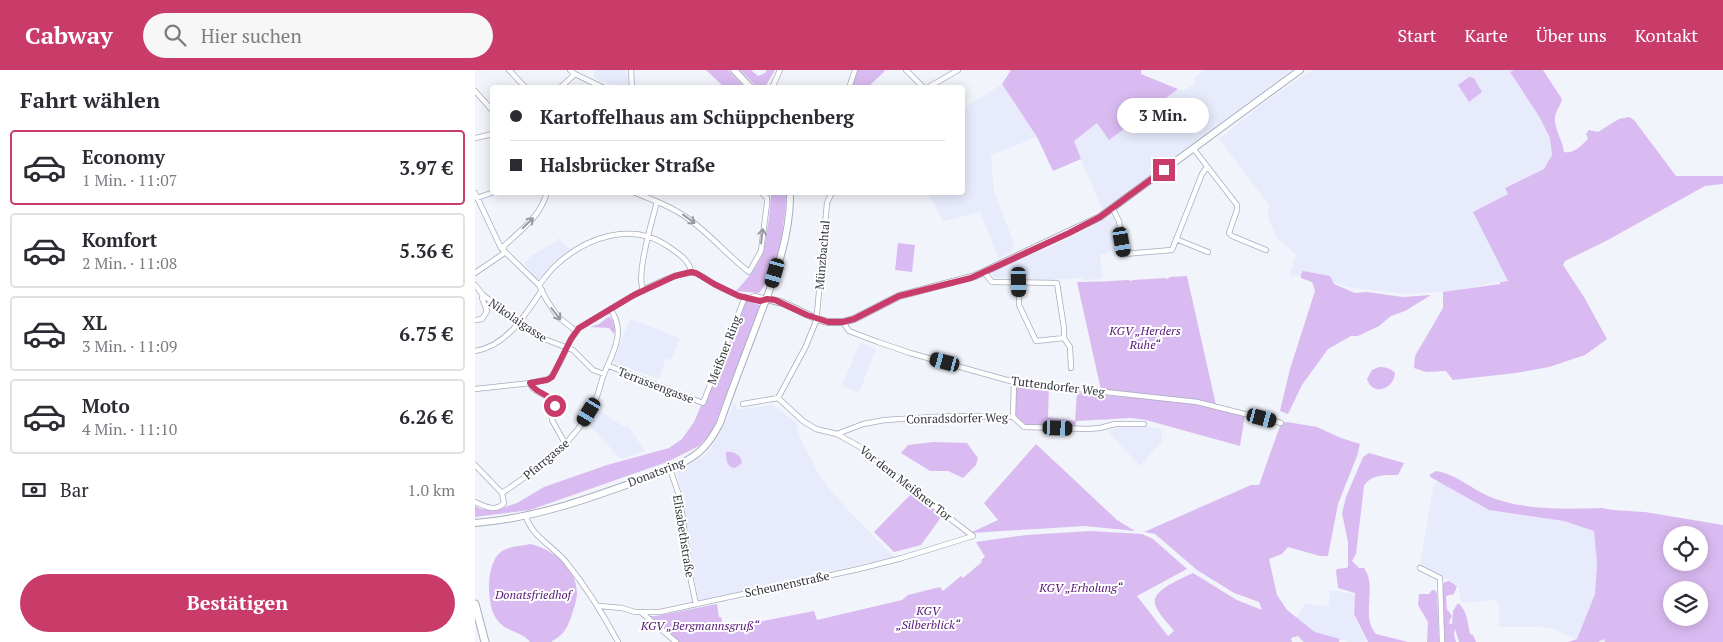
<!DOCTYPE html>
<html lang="de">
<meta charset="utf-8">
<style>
body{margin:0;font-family:"PT Serif",serif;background:#f7f7f7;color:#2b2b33;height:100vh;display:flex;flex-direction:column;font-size:19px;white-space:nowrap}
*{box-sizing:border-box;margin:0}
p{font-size:16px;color:#7c7c81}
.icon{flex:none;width:28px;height:28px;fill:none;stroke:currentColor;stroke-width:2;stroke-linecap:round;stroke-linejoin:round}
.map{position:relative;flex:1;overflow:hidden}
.side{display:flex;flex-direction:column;background:#fff;width:475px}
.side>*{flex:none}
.hud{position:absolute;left:15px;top:15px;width:475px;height:110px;border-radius:5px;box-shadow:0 2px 12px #0003;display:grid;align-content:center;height:110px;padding:0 20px;background:#fff}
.controls{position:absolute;left:1188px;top:456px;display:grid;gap:10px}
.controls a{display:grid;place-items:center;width:45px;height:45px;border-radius:50%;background:#fff;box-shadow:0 2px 12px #0003;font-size:25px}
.end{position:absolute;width:22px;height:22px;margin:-11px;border:6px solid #c93b69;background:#fff;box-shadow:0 0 0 2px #fff}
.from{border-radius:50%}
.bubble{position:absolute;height:35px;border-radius:18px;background:#fff;box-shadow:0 2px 12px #0003;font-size:16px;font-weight:700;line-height:35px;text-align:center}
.car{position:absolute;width:15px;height:30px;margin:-15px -8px;border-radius:6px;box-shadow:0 0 4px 1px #0007;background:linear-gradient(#222 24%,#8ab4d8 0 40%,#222 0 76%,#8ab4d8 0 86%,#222 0)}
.hud b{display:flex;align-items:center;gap:18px;height:48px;font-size:19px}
.hud b+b{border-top:1px solid #e1e1e2}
.hud i{width:12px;height:12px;background:#2b2b33}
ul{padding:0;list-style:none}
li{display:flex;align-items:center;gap:15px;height:75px;margin:0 10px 8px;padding:0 10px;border:2px solid #e1e1e2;border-radius:5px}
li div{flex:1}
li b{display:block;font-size:19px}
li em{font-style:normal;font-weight:700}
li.selected{border-color:#c93b69}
li>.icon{width:45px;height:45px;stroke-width:1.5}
h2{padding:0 20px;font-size:22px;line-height:60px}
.pay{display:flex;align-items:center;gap:12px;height:55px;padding:0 20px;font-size:19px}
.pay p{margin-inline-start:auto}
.primary-button{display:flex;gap:10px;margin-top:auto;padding:10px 20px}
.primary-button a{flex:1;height:58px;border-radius:30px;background:#c93b69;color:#fff;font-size:20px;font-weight:700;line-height:58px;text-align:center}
header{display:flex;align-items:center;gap:30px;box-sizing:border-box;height:70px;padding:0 25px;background:#c93b69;color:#fff}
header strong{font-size:24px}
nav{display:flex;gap:28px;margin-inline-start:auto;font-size:18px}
.search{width:350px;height:45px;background:#f7f7f7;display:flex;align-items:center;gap:12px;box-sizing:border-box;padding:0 18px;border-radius:28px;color:#7c7c81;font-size:19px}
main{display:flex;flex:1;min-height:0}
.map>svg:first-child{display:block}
</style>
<header>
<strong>Cabway</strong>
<div class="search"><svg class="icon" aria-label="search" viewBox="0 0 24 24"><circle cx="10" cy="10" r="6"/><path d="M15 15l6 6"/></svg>Hier suchen</div>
<nav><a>Start</a><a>Karte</a><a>Über uns</a><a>Kontakt</a></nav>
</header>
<main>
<section class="side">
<h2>Fahrt wählen</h2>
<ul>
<li class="selected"><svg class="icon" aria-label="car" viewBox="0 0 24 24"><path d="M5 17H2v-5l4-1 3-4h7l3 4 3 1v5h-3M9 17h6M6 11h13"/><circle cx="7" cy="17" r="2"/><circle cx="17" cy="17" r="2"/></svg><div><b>Economy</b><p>1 Min. · 11:07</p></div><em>3.97 €</em></li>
<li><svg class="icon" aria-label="car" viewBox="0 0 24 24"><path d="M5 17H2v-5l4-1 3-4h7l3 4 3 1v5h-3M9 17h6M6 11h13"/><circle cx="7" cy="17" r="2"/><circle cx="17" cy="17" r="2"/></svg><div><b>Komfort</b><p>2 Min. · 11:08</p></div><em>5.36 €</em></li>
<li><svg class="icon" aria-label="car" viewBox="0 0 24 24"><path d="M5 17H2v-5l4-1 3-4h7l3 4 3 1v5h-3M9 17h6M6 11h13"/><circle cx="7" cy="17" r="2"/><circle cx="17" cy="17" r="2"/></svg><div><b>XL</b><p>3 Min. · 11:09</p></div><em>6.75 €</em></li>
<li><svg class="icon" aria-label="car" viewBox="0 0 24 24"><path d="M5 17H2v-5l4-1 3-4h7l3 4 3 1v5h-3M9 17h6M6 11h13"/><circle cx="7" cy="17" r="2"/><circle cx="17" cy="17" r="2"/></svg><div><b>Moto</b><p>4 Min. · 11:10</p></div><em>6.26 €</em></li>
</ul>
<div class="pay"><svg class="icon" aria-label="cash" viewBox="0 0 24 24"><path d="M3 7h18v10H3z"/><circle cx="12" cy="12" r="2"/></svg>Bar<p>1.0 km</p></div>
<div class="primary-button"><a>Bestätigen</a></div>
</section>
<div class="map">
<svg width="1248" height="572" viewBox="0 0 1248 572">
<rect width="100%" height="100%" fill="#f2f4fb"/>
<path fill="#e7ebfb" d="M120,0H151L154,17H142L119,8Z
M729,0H816L628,141L598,71L622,53L634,69L703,19L708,21L721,13L719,8Z
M837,0H1039L1035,2L1065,48L1075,68L1077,85L1069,99L1030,117L1033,124L999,142L1033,210L978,221L929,224L878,218L849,210L815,205L821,184L802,169L792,145L794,135L744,69L786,35Z
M527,14L562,67L516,85L519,122L539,173L537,182L524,188L505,142L468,151L453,123L488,122V39Z
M637,146L641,147L645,178L625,185L627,209L608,210L606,208L573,210L547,209L546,208H520L518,206L517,203L521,200L554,185L574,178Z
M84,168L95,180L65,209H62L49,194L56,186L80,172Z
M155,249L205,268L196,290L191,288L184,309L141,294L138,291Z
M385,272L401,279L384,323L367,316Z
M258,334L262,335L261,340L297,335L321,352L325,368L346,409L375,442L419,487L224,532L215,488L207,424L202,403L204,400L227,387L235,380L256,341Z
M123,340L151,358L153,356L170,381L146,389L114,355Z
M643,356H669L686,359L687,371L665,396L633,362Z
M964,412L1014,440L1089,451L1119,461L1122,494L1120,524L1102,569L1078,559L1064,557H1024V533L1019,530L986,533L983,515L945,495L959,413Z
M855,520L879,524L878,544L890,568V572H874L840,562L821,547L830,534L854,536Z"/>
<path fill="#dabbf1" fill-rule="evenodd" d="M231,0H253L269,17H249Z
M265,0H276L283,6L290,3L292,0H300L290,17L283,18Z
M382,0H408L410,1L393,17L377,18Z
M536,0H666V4L703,19L634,70L622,53L599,71L606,89L578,101L562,67L527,14Z
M1039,0H1068L1087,29C1086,36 1080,41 1080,48C1079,59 1088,71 1089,82C1099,84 1107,75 1113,69L1111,64L1114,60L1123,62L1144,49L1154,47L1159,50L1201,106H1248V114L1230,116L1131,171L1090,191L1088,195L1109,227L1132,269L1110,285L1074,297L1041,303L978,310L971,301L951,302L939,298L940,286L968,238V222L1025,214V212L1033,211L998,142L1033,124L1030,118L1069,99L1077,85L1075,68L1065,48L1035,2Z
M994,7L999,8L1007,22L994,32L983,15Z
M296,123H311C310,154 304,199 284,223L261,221C271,210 281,199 287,185C291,173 296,136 296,123Z
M423,173L440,175L437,202L420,200Z
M828,201L855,206L859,214L880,223L892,222L928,227L956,225L930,241L916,246L904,256L883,266H876L853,279L827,315L813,344L805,341L815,299L840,221L837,212L826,208V204Z
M712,206L741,335L683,325L626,320L602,212C619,212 635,211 653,210L656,211L658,210L690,208L692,209L695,207Z
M271,231L285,235L240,354L235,364L224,376L192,392L55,440L0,447V436L6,439L21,440L42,433L69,417L132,395L194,378L207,369L219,352Z
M133,247H135C139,251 141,259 139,264L134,258L115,257L124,254Z
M904,297C910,297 916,298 920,303C919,319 898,327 892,309L897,300Z
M539,312L574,316L573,347L600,351L602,323L706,331L770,345L765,376L671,350L656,348L601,351L600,359L549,357L538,347Z
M812,352L842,357L866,368L885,374L882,386L863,434L853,486H845L813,477L807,484L794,489L802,525L812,540L840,562L865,569L864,572H829L823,566L816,568L817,572H203L174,546H181L242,534L244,547H246L249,558L257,555L258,557L339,541L342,550L427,530L433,525L465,517L468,521L486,506L488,508L507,492L506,490L510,487L501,472L551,465L615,461L667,464L678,469L712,499L662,526L693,566L699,561C693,553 683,544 680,534C676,520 708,508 718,503L762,530L787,540L784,532L759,523L722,500L680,464L669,462L776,415H784L806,353Z
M458,372L492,373L503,388L501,395L488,408L473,401H455L426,383L433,375Z
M561,374L642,450L660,461L610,456L495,463L523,450L509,433Z
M251,382C259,381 266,385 267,393L260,398C252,398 251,389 251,382Z
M894,383L929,393L923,405C910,405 896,404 889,416L881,484L877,491L884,498H889C903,517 885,546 901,564L933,572H893L879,544L880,523L863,518L861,501L862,499L871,498L873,497V472L867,443L871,427L888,387Z
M961,401C980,404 996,418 1013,426C1048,441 1091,439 1128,438C1137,441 1159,441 1170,442C1196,446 1222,451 1248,455V572H1130L1129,569L1123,572H1093L1102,569L1120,524L1122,494L1119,461L1089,451L1014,440L957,408L954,405ZM1196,465H1224V492H1196ZM1196,520H1224V548H1196Z
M437,423L467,446L446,475L419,482L399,462Z
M55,474C78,479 103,499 102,525C101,532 99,538 97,544C93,557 89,565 77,571V572H55C47,562 32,562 23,551C11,538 10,493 26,482C34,476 47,476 55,474Z
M974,511L982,516L979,524L971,526L972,539L977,546L974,552L975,554H977L978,541L983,533C992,540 993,554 995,564L998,565L1001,572H984L980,559L979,564L981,572H970L966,516L970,512Z
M957,520H960L962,524L964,572H952L953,552L943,535L944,524H954Z"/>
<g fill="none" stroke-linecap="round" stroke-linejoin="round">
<defs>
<path id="minor" d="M34,0L51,18
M95,0L100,4L129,18
M156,0L157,18
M431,0L449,18
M85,18L100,4
M297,18L305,0
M374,18L380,0
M452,18L483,0
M0,21L18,41
M0,68L18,64
M718,78L762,135V140L754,163L757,166L791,180
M158,122C178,130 198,137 215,150C236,165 253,186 274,202L286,181L292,133V128L286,122
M0,123L26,178L64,215L71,229L83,247L101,261
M2,128L19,122
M638,139L644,151L649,184L697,180L727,104L732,97
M701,169L733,182
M509,202L517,212L582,213L589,258V268L595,277L596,298
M0,203L28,184L29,176C46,160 66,146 72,122
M544,212V235L561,271L589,268
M0,215L8,225L45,253L72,270L98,280L118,300L129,304
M64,215C69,209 73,203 79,197C109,168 157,150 194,177C203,183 215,191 216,202
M168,220C161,204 177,151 182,132
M274,228L280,226L292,229
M340,248L342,244L352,133L357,122
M0,250L7,249L12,241L7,228L8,225
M368,252L374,261L403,272L435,283L539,312L722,332L806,353
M0,281C32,276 50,245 67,220
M134,296L228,333L270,227
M55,313L58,319L79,331C83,337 76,343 77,350L91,375
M0,319L55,313L74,309C88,295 90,273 104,258C129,244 190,201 218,203C225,203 232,210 238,213C251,221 278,235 292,229
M303,328L328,351L341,359L362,364L388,354L410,350L474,346L538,347L549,357L613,359L625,358L640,354H669
M268,334L303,328L330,278L342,249
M538,347L539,312
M0,395L27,423
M195,399L205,428L216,511L221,534
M27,423C64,398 100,374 119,333C124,324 125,314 129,304C138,282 151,263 136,240
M0,432C10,437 21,442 29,433L27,423
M51,446C56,466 78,476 91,492C112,518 127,542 143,572
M945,498L965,508L967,572
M124,536L147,538L160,542H185L384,499L427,488L498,466L439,421L387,378L362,364
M167,543L201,572"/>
<path id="secondary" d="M259,0L276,18
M292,229L308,233L342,249L353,252H368L379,249L424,226L500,206L625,147L825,0
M0,453C67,448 132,422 195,399C221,387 232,379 245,353C256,321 269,288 281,256C297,214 316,169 315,122"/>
<path id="primary" d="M0,534L10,572"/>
</defs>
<use href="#minor" stroke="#a8adbf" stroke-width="6"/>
<use href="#secondary" stroke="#a8adbf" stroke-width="8"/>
<use href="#primary" stroke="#a8adbf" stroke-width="9"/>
<use href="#minor" stroke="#fff" stroke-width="4.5"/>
<use href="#secondary" stroke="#fff" stroke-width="6"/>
<use href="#primary" stroke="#fff" stroke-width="7"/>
</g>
<defs><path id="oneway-shaft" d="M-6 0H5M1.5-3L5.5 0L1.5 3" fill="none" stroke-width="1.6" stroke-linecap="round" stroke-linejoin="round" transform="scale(1.25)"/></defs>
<g stroke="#999a9e">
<use href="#oneway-shaft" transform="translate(214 149) rotate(36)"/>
<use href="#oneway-shaft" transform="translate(53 153) rotate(-44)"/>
<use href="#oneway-shaft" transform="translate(287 166) rotate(-83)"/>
<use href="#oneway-shaft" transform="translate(81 244) rotate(52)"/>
</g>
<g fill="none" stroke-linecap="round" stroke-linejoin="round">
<path stroke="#c93b69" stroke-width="6" d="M80,336C77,323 61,325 55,313L72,310L77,307L96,269L104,258L159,225L200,206L216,202L221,203L239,214L264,226L285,231L292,229L300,230L332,245L353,252H368L379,249L424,226L496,208L594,163L625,147L689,100"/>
</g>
<g text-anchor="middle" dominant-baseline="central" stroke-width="4" stroke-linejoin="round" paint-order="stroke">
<g font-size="12" fill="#33353d" stroke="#fff">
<text transform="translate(347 185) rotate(-85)">Münzbachtal</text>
<text transform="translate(43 250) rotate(34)">Nikolaigasse</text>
<text transform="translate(249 280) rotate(-69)">Meißner Ring</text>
<text transform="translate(181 315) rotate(21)">Terrassengasse</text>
<text transform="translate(583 316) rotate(7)">Tuttendorfer Weg</text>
<text transform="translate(482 348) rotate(-1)">Conradsdorfer Weg</text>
<text transform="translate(71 389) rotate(-40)">Pfarrgasse</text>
<text transform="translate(181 402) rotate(-21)">Donatsring</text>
<text transform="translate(431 413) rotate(38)">Vor dem Meißner Tor</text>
<text transform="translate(209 466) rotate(81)">Elisabethstraße</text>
<text transform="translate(312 514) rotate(-12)">Scheunenstraße</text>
</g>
<g font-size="12" font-style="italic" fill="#551576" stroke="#fff">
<text x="670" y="260">KGV „Herders<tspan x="670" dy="14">Ruhe“</tspan></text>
<text x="606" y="517">KGV „Erholung“</text>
<text x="58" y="524">Donatsfriedhof</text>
<text x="453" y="540">KGV<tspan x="453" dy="14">„Silberblick“</tspan></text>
<text x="225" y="555">KGV „Bergmannsgruß“</text>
</g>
</g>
</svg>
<div class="controls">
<a><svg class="icon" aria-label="locate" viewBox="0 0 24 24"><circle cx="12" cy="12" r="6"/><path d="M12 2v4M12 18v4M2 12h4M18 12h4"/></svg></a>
<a><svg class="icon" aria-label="layers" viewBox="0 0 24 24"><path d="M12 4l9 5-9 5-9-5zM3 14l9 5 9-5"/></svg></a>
</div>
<i class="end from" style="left:80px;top:336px"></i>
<i class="end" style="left:689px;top:100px"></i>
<div class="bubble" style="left:642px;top:28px;width:92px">3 Min.</div>
<i class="car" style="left:647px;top:172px;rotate:170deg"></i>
<i class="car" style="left:300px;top:203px;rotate:196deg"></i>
<i class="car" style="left:544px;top:212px;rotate:179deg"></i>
<i class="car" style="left:470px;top:292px;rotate:285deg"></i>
<i class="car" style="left:114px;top:342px;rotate:211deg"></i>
<i class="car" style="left:787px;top:348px;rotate:105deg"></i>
<i class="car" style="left:583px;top:358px;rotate:92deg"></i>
<div class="hud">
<b><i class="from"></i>Kartoffelhaus am Schüppchenberg</b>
<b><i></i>Halsbrücker Straße</b>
</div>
</div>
</main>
